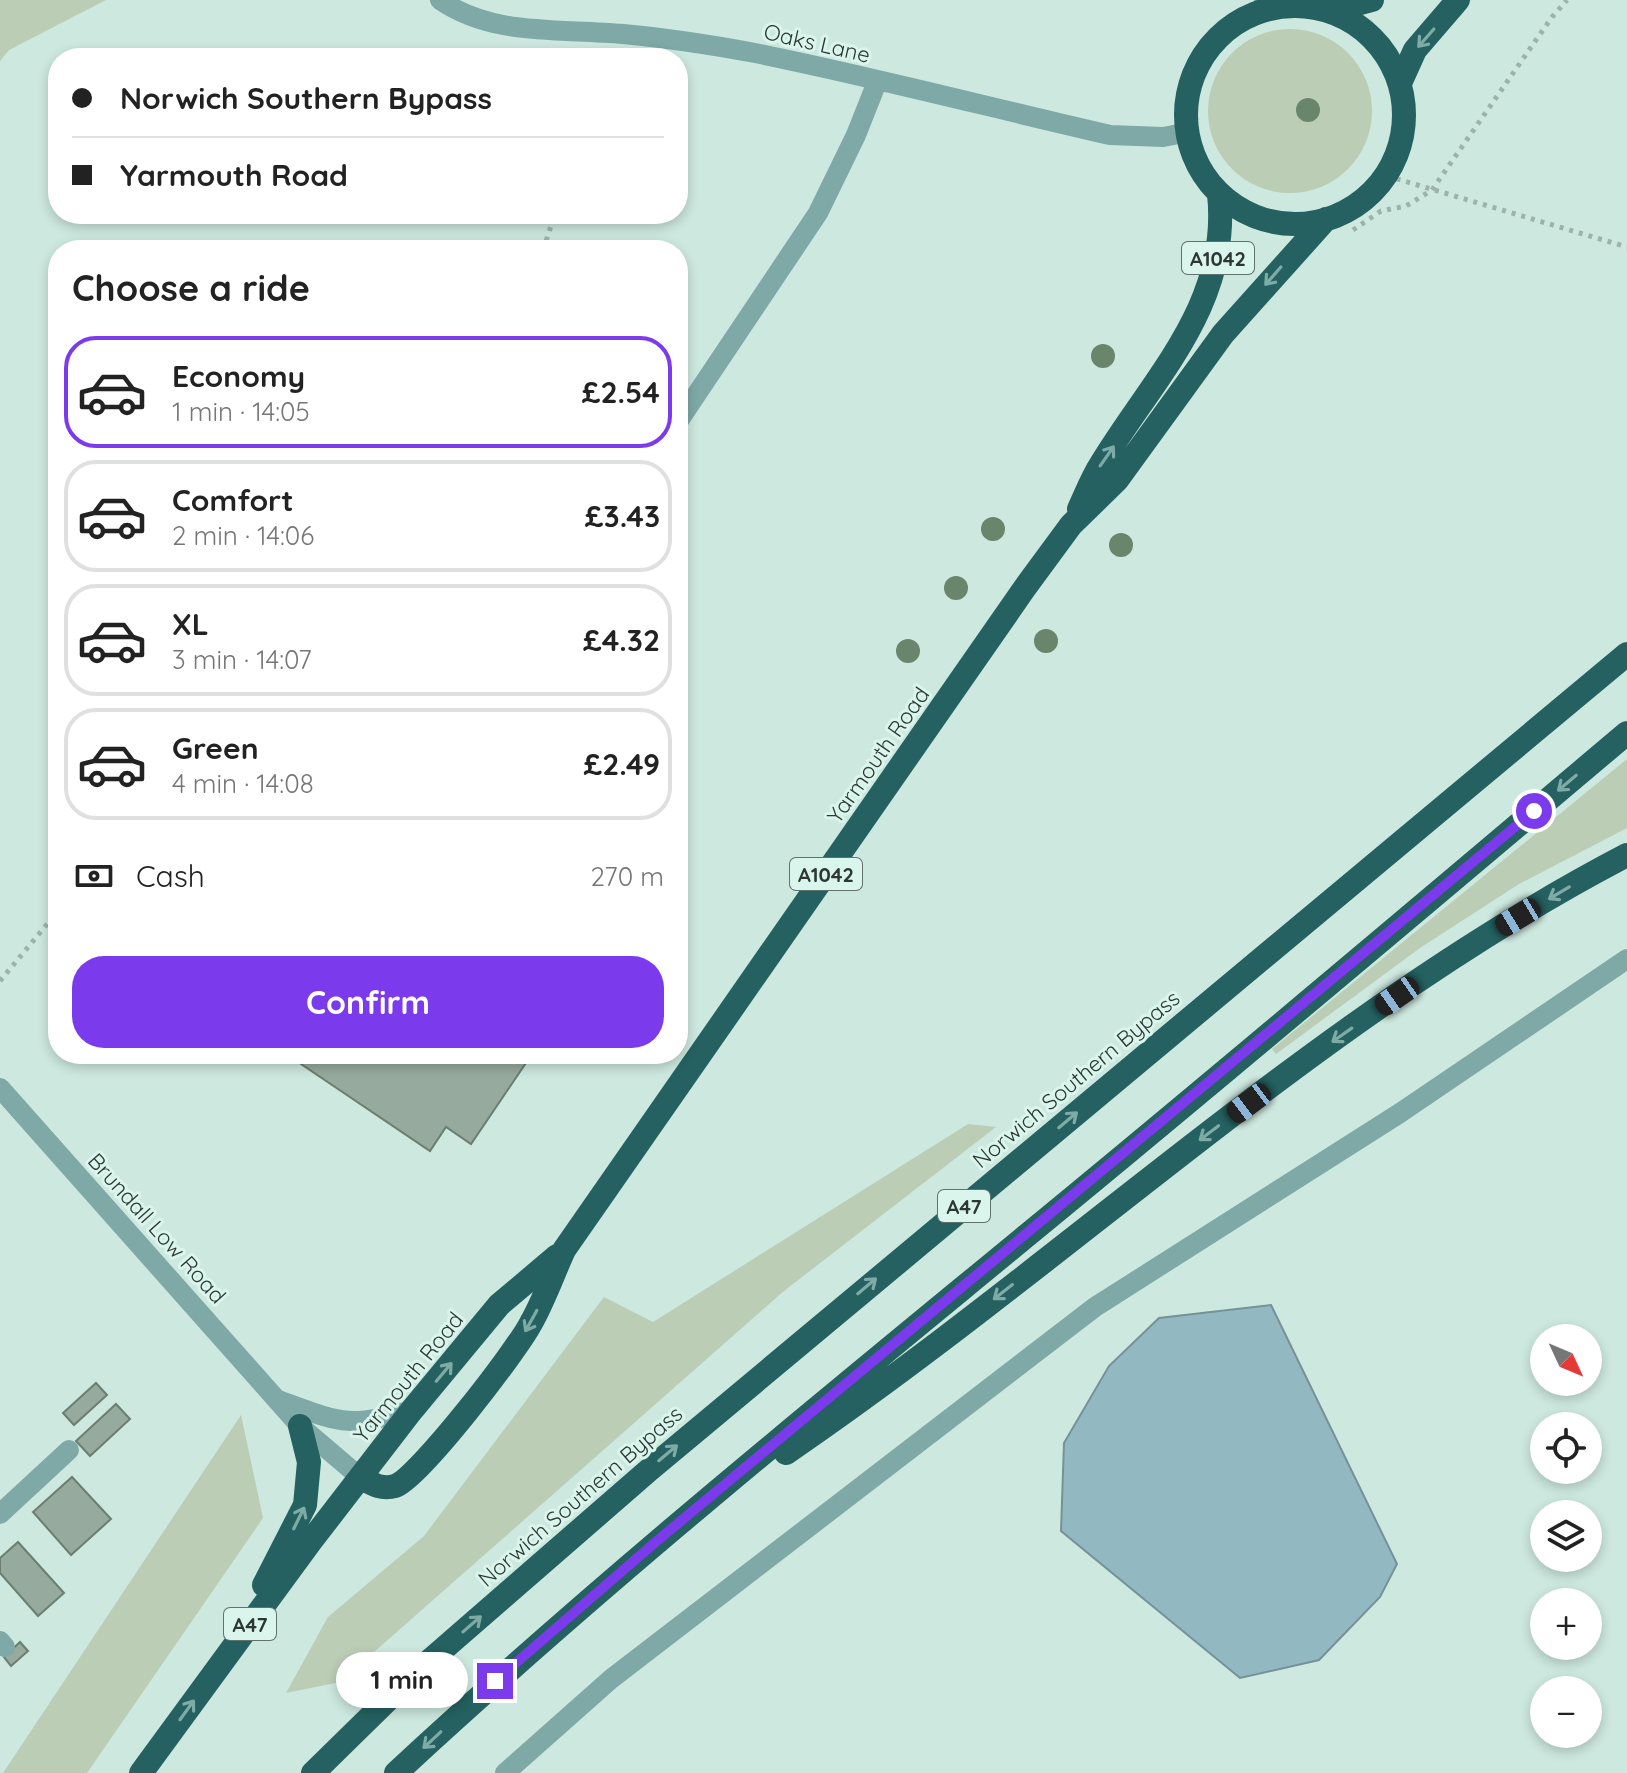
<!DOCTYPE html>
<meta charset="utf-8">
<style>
body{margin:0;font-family:Quicksand,sans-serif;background:#f6f6f6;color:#222;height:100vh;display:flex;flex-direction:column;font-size:30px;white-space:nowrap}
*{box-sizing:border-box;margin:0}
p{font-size:26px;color:#767676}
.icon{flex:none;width:44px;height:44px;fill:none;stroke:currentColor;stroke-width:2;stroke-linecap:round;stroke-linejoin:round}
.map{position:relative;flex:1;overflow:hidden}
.sheet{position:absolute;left:48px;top:240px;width:640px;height:824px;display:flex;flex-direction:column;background:#fff;border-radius:32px;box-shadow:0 4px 12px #0003}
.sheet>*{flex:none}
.guide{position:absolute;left:48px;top:48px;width:640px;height:176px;border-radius:32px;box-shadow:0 4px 12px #0003;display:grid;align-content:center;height:176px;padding:0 24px;background:#fff}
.needle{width:52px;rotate:134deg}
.controls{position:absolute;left:1530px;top:1324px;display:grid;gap:16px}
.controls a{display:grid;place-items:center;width:72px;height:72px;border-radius:50%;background:#fff;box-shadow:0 4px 12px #0003;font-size:40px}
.end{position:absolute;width:36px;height:36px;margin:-18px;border:10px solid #7c3aed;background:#fff;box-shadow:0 0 0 4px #fff}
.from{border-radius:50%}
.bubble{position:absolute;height:56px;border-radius:28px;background:#fff;box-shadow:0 4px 12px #0003;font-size:26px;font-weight:700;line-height:56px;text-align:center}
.car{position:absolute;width:24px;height:48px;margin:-24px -12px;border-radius:10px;box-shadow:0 0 6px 2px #0007;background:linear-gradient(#222 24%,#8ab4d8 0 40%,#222 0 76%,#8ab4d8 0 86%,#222 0)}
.guide b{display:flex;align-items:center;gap:28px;height:76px;font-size:30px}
.guide b+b{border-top:2px solid #e0e0e0}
.guide i{width:20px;height:20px;background:#222}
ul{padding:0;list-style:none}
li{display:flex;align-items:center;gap:24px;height:112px;margin:0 16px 12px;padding:0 8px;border:4px solid #e0e0e0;border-radius:32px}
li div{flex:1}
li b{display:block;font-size:30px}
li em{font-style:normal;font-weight:700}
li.on{border-color:#7c3aed}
li>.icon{width:72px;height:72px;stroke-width:1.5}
h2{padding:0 24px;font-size:36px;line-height:96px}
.pay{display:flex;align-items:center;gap:20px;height:88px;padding:0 24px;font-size:30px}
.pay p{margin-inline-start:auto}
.button{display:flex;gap:16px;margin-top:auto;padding:16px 24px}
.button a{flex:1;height:92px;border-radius:32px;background:#7c3aed;color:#fff;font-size:32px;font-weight:700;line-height:92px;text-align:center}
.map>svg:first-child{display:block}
</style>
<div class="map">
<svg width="1627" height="1773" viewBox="0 0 1627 1773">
<rect width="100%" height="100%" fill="#cde8df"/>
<path fill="#bbcdb5" d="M0,0H106L9,50L0,61Z
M1208 111a82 82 0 1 1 164 0a82 82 0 1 1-164 0Z
M1627,759V828L1519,884L1420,948L1276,1054L1272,1049Z
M968,1124L996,1127L784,1291L340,1682L286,1693L328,1617L424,1536L604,1297L653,1322Z
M241,1415L263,1518L87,1773H3Z"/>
<path fill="#92b9c1" stroke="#749297" stroke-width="2" d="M1271,1305L1397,1564L1380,1597L1319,1660L1240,1678L1061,1531L1064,1443L1109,1366L1159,1318Z"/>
<path fill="#96ab9d" stroke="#6b7e71" stroke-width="2" d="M308,1054H532L471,1144L446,1127L430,1151L301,1064Z
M96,1383L107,1395L74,1425L63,1413Z
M116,1404L130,1419L90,1456L76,1441Z
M72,1477L111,1519L71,1555L33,1512Z
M18,1542L64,1593L38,1616L0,1573V1558Z
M20,1642L28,1651L11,1666L4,1657Z"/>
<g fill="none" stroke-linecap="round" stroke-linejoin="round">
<path stroke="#9cb3ab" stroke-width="5" stroke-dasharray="4 6" stroke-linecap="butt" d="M1387,176L1627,247
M1353,230L1381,211L1406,206L1432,190L1552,17L1567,0
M543,250L555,214
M0,981L58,911"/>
<path stroke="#7ea9a7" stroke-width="20" d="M440,0C494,37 561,28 623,34C666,38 712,45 755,53C874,77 992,108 1110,135L1163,137L1184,133
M1264,0L1265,10
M678,422L818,213L856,135L877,82
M0,1088L300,1426L361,1478
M278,1400C339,1422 348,1429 412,1410
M0,1514L69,1450
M0,1641L5,1647
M505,1773L611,1679L1095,1307L1400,1113L1627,959"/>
<path stroke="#246160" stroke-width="24" d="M1186 115a109 109 0 1 1 218 0a109 109 0 1 1-218 0Z
M1331,11L1372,0
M1401,81L1415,50L1458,0
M1079,509C1086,494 1092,478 1101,464C1153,378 1231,304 1219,194
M786,1453C1070,1259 1320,1015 1627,855
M361,1478C372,1484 382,1490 395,1486C418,1479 518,1349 531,1323C544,1300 553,1274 564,1250L1024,589L1071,525L1117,480L1223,334L1326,219
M264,1585L305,1505L309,1462L300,1426
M141,1773L311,1541L412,1410L499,1305L557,1256
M313,1773L411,1677L649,1470L1627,654
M396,1773C600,1584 816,1409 1031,1232C1231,1068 1429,900 1627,733"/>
</g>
<g fill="#69866c">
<circle cx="1308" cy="110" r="12"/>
<circle cx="1103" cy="356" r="12"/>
<circle cx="993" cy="529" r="12"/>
<circle cx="1121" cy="545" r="12"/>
<circle cx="956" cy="588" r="12"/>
<circle cx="1046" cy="641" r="12"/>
<circle cx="908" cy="651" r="12"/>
</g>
<defs><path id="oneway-shaft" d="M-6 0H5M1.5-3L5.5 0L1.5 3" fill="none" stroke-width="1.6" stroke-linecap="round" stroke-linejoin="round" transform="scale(2)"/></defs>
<g stroke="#7faba6">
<use href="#oneway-shaft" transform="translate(1426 38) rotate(131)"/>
<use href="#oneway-shaft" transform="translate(1273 276) rotate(131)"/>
<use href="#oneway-shaft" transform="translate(1107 456) rotate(-55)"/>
<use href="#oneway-shaft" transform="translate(1567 783) rotate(140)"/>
<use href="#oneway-shaft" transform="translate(1559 893) rotate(149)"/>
<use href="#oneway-shaft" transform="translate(1342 1035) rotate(145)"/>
<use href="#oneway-shaft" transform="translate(1068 1120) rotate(-40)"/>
<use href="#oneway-shaft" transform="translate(1209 1133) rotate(143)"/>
<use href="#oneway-shaft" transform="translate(867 1286) rotate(-40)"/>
<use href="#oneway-shaft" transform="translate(1003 1292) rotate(142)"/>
<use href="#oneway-shaft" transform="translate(531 1321) rotate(119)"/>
<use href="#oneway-shaft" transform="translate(444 1372) rotate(-50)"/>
<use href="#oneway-shaft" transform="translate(668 1453) rotate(-40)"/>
<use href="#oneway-shaft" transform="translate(299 1518) rotate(-64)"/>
<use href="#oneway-shaft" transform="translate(472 1624) rotate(-41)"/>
<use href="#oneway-shaft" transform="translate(187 1710) rotate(-54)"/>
<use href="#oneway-shaft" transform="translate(432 1740) rotate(137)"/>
</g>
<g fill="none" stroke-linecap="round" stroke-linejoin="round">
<path stroke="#7c3aed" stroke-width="10" d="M495,1681L658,1540L1534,811"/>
</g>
<g text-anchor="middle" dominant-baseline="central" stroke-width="6" stroke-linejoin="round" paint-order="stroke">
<g fill="#daf5ec" stroke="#61716c" stroke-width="2">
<rect x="1182" y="242" width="72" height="32" rx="6"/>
<rect x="790" y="858" width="72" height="32" rx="6"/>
<rect x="938" y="1190" width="52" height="32" rx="6"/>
<rect x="224" y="1608" width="52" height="32" rx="6"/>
</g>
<g font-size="20" font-weight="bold" fill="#2d3835">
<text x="1218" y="258">A1042</text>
<text x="826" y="874">A1042</text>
<text x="964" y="1206">A47</text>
<text x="250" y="1624">A47</text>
</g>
<g font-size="22" fill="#2d3835" stroke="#daf5ec">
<text transform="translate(817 43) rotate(13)">Oaks Lane</text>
<text transform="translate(878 755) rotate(-55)">Yarmouth Road</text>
<text transform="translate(1076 1079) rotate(-40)">Norwich Southern Bypass</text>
<text transform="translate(157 1228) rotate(48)">Brundall Low Road</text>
<text transform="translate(408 1377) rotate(-51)">Yarmouth Road</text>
<text transform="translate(580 1496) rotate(-41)">Norwich Southern Bypass</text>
</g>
</g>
</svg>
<div class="controls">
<a><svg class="needle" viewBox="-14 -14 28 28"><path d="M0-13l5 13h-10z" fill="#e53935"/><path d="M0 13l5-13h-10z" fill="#767676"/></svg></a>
<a><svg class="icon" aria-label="locate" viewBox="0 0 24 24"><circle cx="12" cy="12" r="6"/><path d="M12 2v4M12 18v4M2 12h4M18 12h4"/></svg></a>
<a><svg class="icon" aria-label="layers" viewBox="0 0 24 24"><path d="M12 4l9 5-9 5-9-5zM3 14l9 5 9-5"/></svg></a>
<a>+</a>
<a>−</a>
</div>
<i class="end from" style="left:1534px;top:811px"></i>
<i class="end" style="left:495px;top:1681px"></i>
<div class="bubble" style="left:336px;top:1652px;width:132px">1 min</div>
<i class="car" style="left:1518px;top:917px;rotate:239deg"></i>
<i class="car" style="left:1397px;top:996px;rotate:235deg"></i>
<i class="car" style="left:1249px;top:1103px;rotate:233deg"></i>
<div class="guide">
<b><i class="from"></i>Norwich Southern Bypass</b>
<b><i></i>Yarmouth Road</b>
</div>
<section class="sheet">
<h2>Choose a ride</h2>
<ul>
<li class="on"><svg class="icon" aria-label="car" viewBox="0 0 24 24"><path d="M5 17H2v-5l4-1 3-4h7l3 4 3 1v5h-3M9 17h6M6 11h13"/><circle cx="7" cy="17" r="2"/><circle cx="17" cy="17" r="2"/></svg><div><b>Economy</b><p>1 min · 14:05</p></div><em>£2.54</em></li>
<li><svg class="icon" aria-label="car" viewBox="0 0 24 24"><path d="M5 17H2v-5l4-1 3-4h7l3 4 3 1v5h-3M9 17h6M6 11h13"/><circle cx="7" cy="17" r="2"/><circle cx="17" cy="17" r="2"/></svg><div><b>Comfort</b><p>2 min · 14:06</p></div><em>£3.43</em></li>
<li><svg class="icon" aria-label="car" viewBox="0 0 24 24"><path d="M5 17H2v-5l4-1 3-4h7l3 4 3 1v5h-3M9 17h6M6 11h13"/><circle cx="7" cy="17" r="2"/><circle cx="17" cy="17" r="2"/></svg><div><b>XL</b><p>3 min · 14:07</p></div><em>£4.32</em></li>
<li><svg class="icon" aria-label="car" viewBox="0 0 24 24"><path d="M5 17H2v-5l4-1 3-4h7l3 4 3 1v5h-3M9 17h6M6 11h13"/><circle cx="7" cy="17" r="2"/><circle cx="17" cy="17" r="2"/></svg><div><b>Green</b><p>4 min · 14:08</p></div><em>£2.49</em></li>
</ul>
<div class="pay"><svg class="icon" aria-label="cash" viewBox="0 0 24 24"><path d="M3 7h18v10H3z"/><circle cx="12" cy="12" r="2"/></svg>Cash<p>270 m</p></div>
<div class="button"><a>Confirm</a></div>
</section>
</div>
